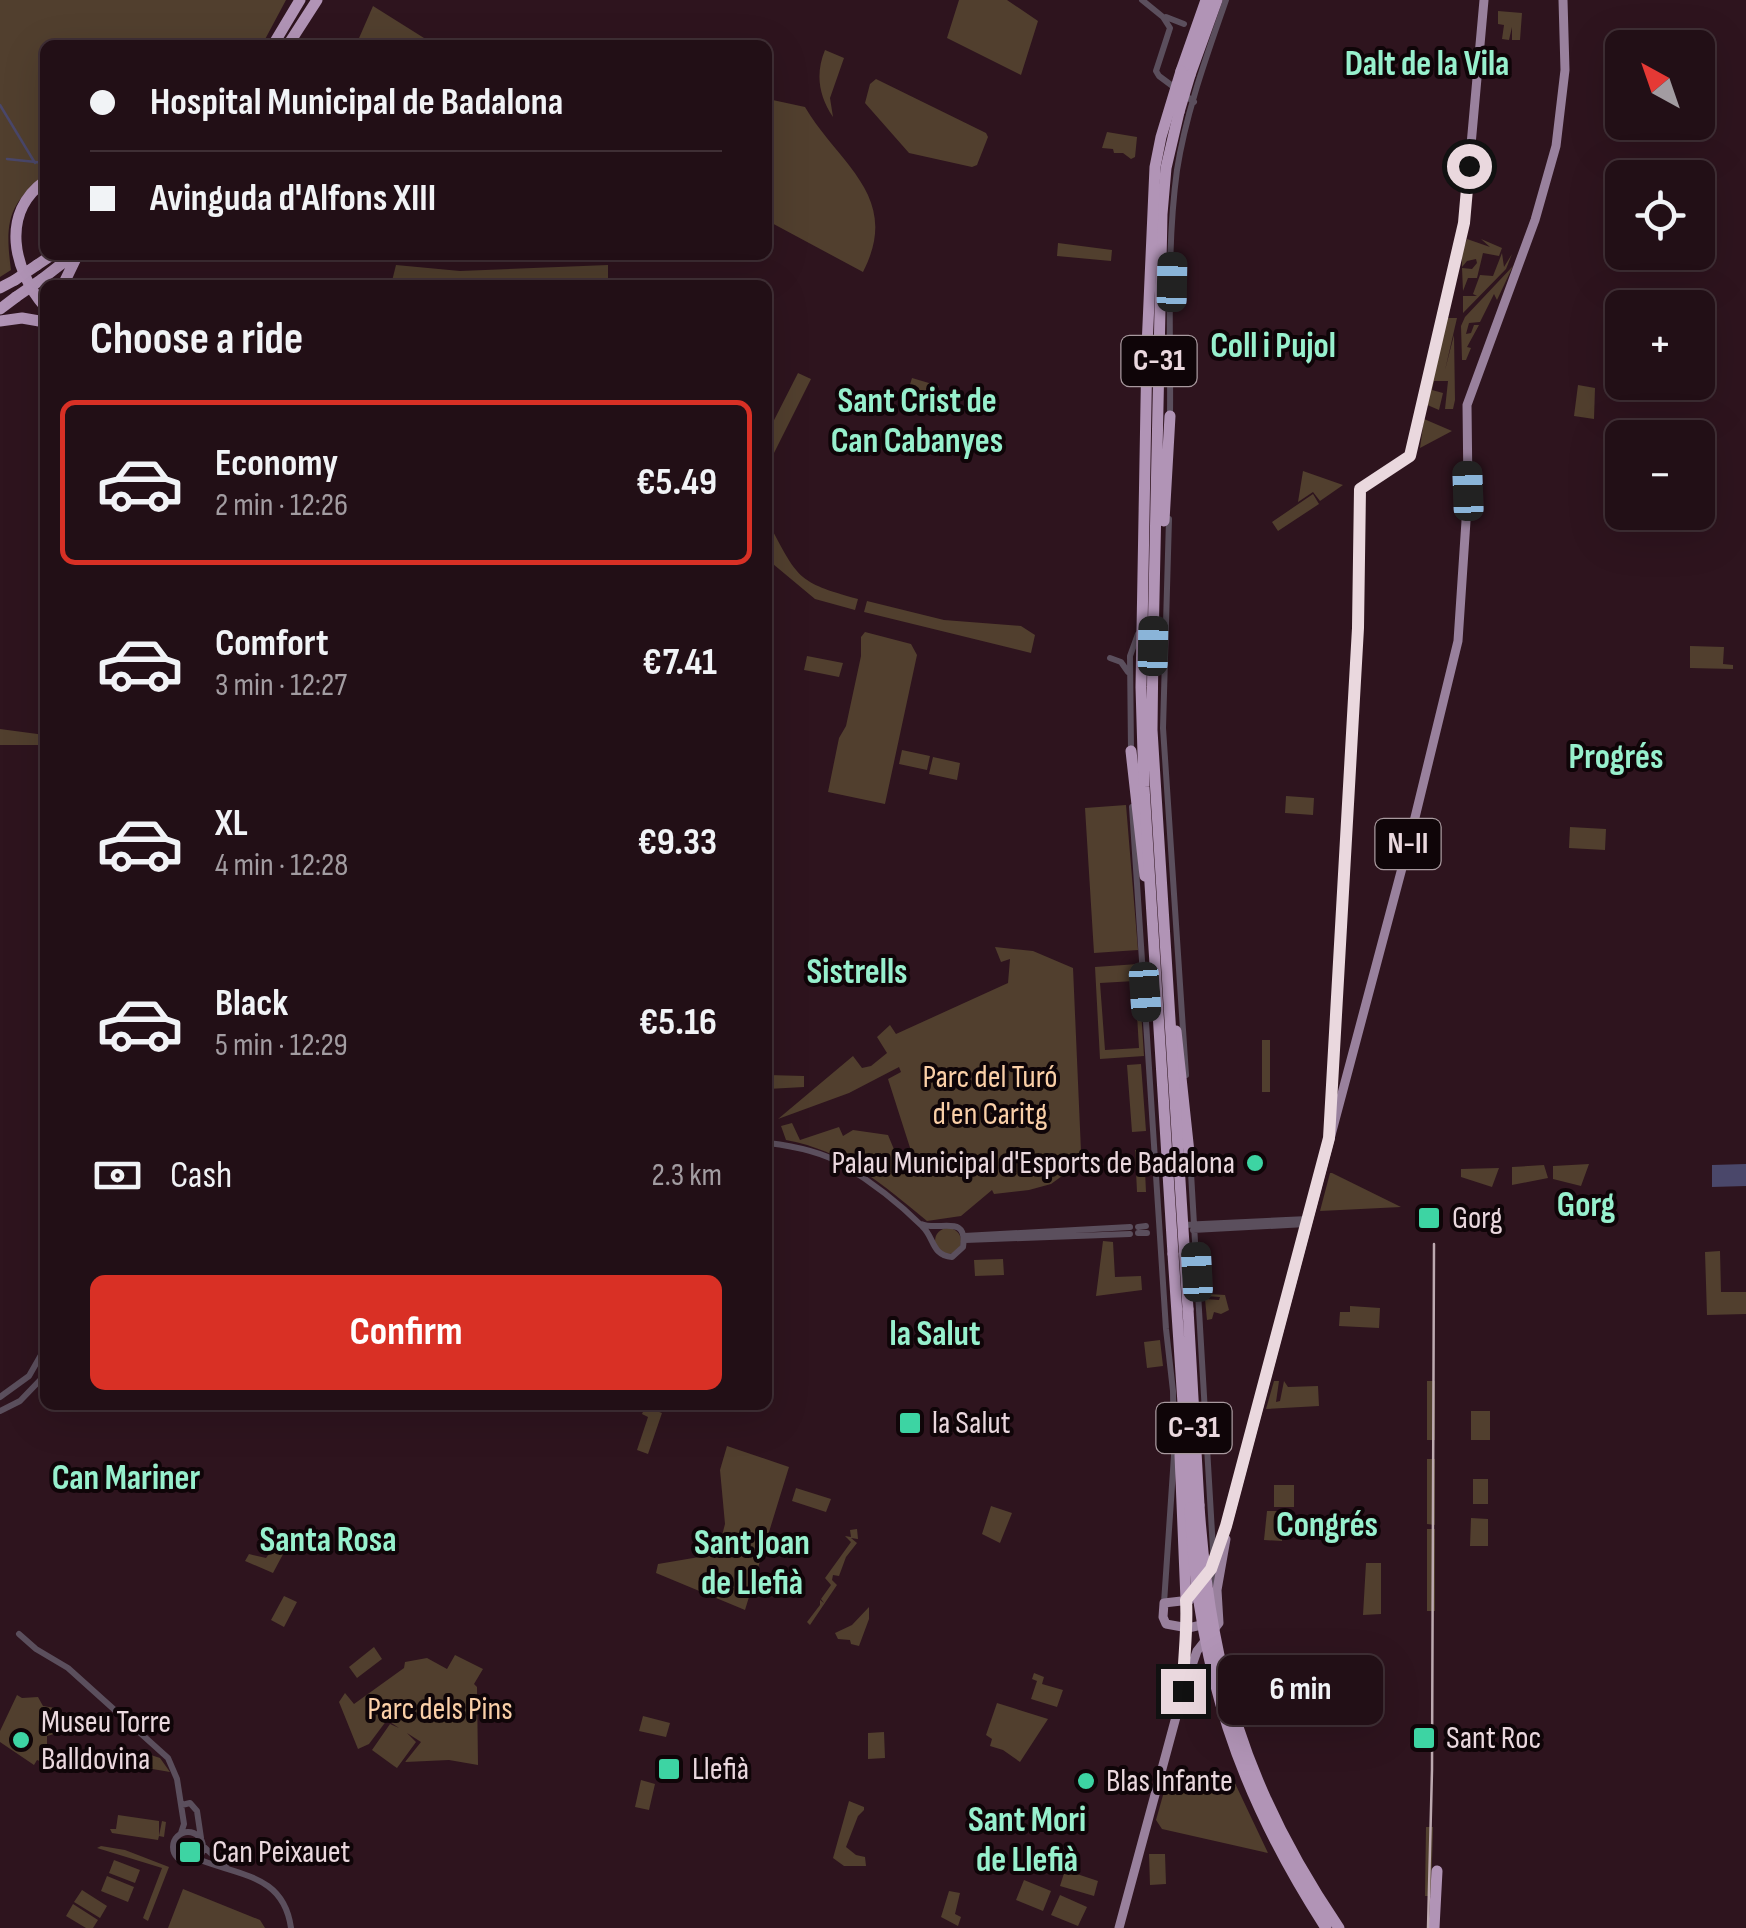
<!DOCTYPE html>
<meta charset="utf-8">
<style>
body{margin:0;font-family:"Sofia Sans Condensed",sans-serif;background:#2a181f;color:#f1f3f6;height:100vh;display:flex;flex-direction:column;font-size:38px;white-space:nowrap}
*{box-sizing:border-box;margin:0}
p{font-size:32px;color:#a29ca1}
.icon{flex:none;width:55px;height:55px;fill:none;stroke:currentColor;stroke-width:2;stroke-linecap:round;stroke-linejoin:round}
.map{position:relative;flex:1;overflow:hidden}
.details{position:absolute;left:40px;top:280px;width:732px;height:1130px;display:flex;flex-direction:column;background:#220f16;border-radius:15px;box-shadow:0 10px 40px #0002,0 0 0 2px #3f2f35}
.details>*{flex:none}
.hud{position:absolute;left:40px;top:40px;width:732px;height:220px;border-radius:15px;box-shadow:0 10px 40px #0002,0 0 0 2px #3f2f35;display:grid;align-content:center;height:220px;padding:0 50px;background:#220f16}
.needle{width:65px;rotate:320deg}
.buttons{position:absolute;left:1605px;top:30px;display:grid;gap:20px}
.buttons a{display:grid;place-items:center;width:110px;height:110px;border-radius:15px;background:#220f16;box-shadow:0 10px 40px #0002,0 0 0 2px #3f2f35;font-size:50px}
.end{position:absolute;width:45px;height:45px;margin:-22px;border:12px solid #ead8de;background:#111;box-shadow:0 0 0 5px #111}
.from{border-radius:50%}
.bubble{position:absolute;height:70px;border-radius:15px;background:#220f16;box-shadow:0 10px 40px #0002,0 0 0 2px #3f2f35;font-size:32px;font-weight:700;line-height:70px;text-align:center}
.car{position:absolute;width:30px;height:60px;margin:-30px -15px;border-radius:12px;box-shadow:0 0 8px 2px #0007;background:linear-gradient(#222 24%,#8ab4d8 0 40%,#222 0 76%,#8ab4d8 0 86%,#222 0)}
.hud b{display:flex;align-items:center;gap:35px;height:95px;font-size:38px}
.hud b+b{border-top:2px solid #3f2f35}
.hud i{width:25px;height:25px;background:#f1f3f6}
ul{padding:0;list-style:none}
li{display:flex;align-items:center;gap:30px;height:165px;margin:0 20px 15px;padding:0 30px;border:5px solid transparent;border-radius:15px}
li div{flex:1}
li b{display:block;font-size:38px}
li em{font-style:normal;font-weight:700}
li.active{border-color:#d93025}
li>.icon{width:90px;height:90px;stroke-width:1.5}
h2{padding:0 50px;font-size:45px;line-height:120px}
.pay{display:flex;align-items:center;gap:25px;height:110px;padding:0 50px;font-size:38px}
.pay p{margin-inline-start:auto}
.action{display:flex;gap:20px;margin-top:auto;padding:20px 50px}
.action a{flex:1;height:115px;border-radius:15px;background:#d93025;color:#fff;font-size:40px;font-weight:700;line-height:115px;text-align:center}
.map>svg:first-child{display:block}
</style>
<div class="map">
<svg width="1746" height="1928" viewBox="0 0 1746 1928">
<rect width="100%" height="100%" fill="#2e141e"/>
<path fill="#513f2e" fill-rule="evenodd" d="M0,0H286L262,45H45V176C7,203 5,225 11,270L0,277Z
M959,0H1007L1038,21L1021,75L947,38Z
M373,6L432,43L431,45H356Z
M1498,11L1522,13L1520,40H1512V27L1509,40L1502,39L1504,25L1498,24Z
M825,50L844,58L830,98L833,117C819,96 815,74 825,50Z
M876,79L986,133L988,137L977,165L972,167L909,153L865,103L870,84Z
M768,99L805,107C839,165 902,196 863,272L768,221Z
M1107,132L1137,137L1135,157L1131,159L1123,153H1114L1113,149L1102,148Z
M1467,239L1490,247L1481,239L1502,248L1499,256L1483,253L1477,278H1468L1463,291L1462,268L1472,269L1477,263L1476,259L1467,261L1462,267V252Z
M1058,243L1112,250L1111,261L1057,256Z
M1502,253L1504,267L1512,254L1506,269L1463,313V296H1477L1473,294L1480,275L1493,276Z
M396,265L460,271L608,265V285H391Z
M1513,266L1497,300L1494,294L1480,322L1469,323L1466,334L1471,333L1474,325H1479L1467,347L1471,348L1466,360H1462L1461,326L1465,317Z
M1444,318H1457L1445,370L1454,335L1455,400L1453,409H1445L1448,381H1434L1432,390L1443,393L1439,410L1425,404Z
M798,373L811,379L768,465V432Z
M912,378L939,386L934,400L908,391Z
M1578,385L1595,388L1594,419L1574,416Z
M1424,419L1452,431L1420,448Z
M1303,471L1343,485L1320,501L1313,492L1298,502Z
M1313,494L1319,504L1278,531L1272,522Z
M768,522C798,578 796,582 858,599L855,610L815,599L773,564L768,557Z
M867,601L944,620L1021,626L1035,635L1031,653L864,612Z
M865,632L911,644L917,655L885,804L828,792L839,738L846,726L861,656V637Z
M1690,646L1724,647L1723,664L1733,665V669L1690,668Z
M807,656L843,663L839,677L804,670Z
M0,729L45,735V745H0Z
M902,750L930,756L927,770L899,764Z
M933,757L960,763L957,780L929,774Z
M1286,796L1314,798L1313,815L1285,813Z
M1126,805L1138,950L1094,953L1085,808Z
M1570,827L1606,829L1605,850L1569,848Z
M995,947L1033,951L1073,968L1081,1151L1069,1171L1051,1184L1029,1190L994,1194L992,1190L961,1216L927,1221C882,1184 845,1151 786,1140L781,1126L792,1123L800,1140L839,1127L843,1136L853,1130L888,1135L898,1159L913,1157L888,1079L901,1072L899,1067L849,1093L778,1119L853,1056L862,1068L871,1066L887,1053L877,1037L890,1025L896,1034L1008,983L1010,959L1001,962Z
M1138,964L1144,1056L1100,1059L1095,967ZM1135,981L1139,1048L1105,1050L1100,983Z
M1262,1040H1270V1092H1262Z
M1141,1064L1146,1131L1132,1132L1127,1065Z
M768,1075L804,1076V1087L768,1089Z
M1135,1150H1144L1146,1192H1137Z
M1589,1164L1581,1186L1553,1179V1166Z
M1544,1165L1548,1178L1512,1185V1167Z
M1499,1168L1492,1187L1461,1177V1169Z
M1330,1173H1332L1401,1207L1320,1211Z
M935 1241a13 13 0 1 1 26 0a13 13 0 1 1-26 0Z
M1103,1241L1113,1242L1115,1277L1141,1276L1142,1290L1096,1296Z
M1720,1251L1721,1292H1746V1314L1707,1315L1705,1252Z
M1003,1259L1004,1275L975,1276L974,1260Z
M1208,1294L1225,1295L1229,1310L1221,1314L1214,1312L1212,1319L1207,1320L1205,1299L1219,1300L1220,1297L1205,1296Z
M1350,1306L1380,1308L1379,1328L1339,1326L1340,1312H1350Z
M1160,1340L1163,1366L1147,1368L1144,1342Z
M1274,1381H1279L1276,1402L1280,1401L1284,1381L1288,1387L1318,1386L1319,1406L1266,1409Z
M1427,1381H1435V1440H1427Z
M645,1407L662,1413L648,1454L637,1450L648,1417L642,1414Z
M1471,1411H1490V1440H1471Z
M727,1446L789,1467L745,1610L656,1573L658,1564L705,1556L720,1543L725,1524L720,1470Z
M1427,1459H1435V1525L1427,1524Z
M1473,1479H1488V1504H1473Z
M1274,1485H1294V1507H1274Z
M796,1488L831,1499L826,1512L792,1501Z
M991,1506L1012,1513L1000,1543L982,1534Z
M1267,1511H1283L1282,1541L1264,1540Z
M1471,1518L1488,1519V1546H1470Z
M857,1529L858,1539L851,1538L857,1543L846,1557L839,1576L833,1575L832,1580L837,1585L810,1625L807,1622L820,1605V1600L824,1603L821,1599L831,1585L825,1578L851,1542L845,1536L851,1537L850,1530Z
M1427,1529H1435V1611H1427Z
M282,1537L290,1541L273,1573L245,1561L249,1554L266,1558Z
M1366,1563H1381V1614L1363,1615Z
M284,1596L297,1602L284,1627L271,1620Z
M869,1607V1619L859,1646L851,1644L850,1640L838,1639L835,1633L852,1625Z
M374,1647L382,1659L357,1678L349,1667Z
M455,1655L483,1669L474,1684L477,1687L478,1765L449,1760L405,1762L421,1742L407,1733L416,1742L397,1768L394,1766L372,1750L390,1724L399,1728L387,1720L369,1744L358,1749L339,1702L345,1693L354,1704L404,1668L405,1662L427,1658L447,1669Z
M1034,1673L1044,1677L1042,1684L1063,1690L1057,1707L1031,1699L1037,1681L1032,1679Z
M17,1695L22,1698L38,1697L43,1706L55,1708L69,1717L60,1728L61,1732L47,1736V1750L42,1762L37,1760L34,1765L0,1742V1731Z
M997,1703L1048,1719L1020,1762L1003,1750L990,1746L992,1739L986,1735Z
M643,1716L670,1723L666,1737L639,1731Z
M884,1732L885,1758L868,1759V1733Z
M148,1754L160,1758L170,1772L129,1765L140,1756Z
M1169,1774L1197,1780L1199,1774L1233,1779L1268,1853L1162,1829L1156,1820Z
M641,1780L655,1784L649,1810L635,1807Z
M849,1801L864,1807V1810L858,1816L846,1847L856,1855L865,1857L866,1866H844L833,1858Z
M118,1815L159,1821V1836L162,1821L166,1822L164,1837L159,1836L158,1840L112,1833L110,1829H116Z
M1426,1827H1433L1431,1896H1425Z
M101,1846L125,1850L169,1867L148,1921L143,1918L162,1868L97,1848Z
M1149,1854H1165L1166,1884L1150,1885Z
M114,1860L140,1870L135,1883L109,1873Z
M1065,1870L1098,1881L1094,1896L1060,1886Z
M107,1876L134,1887L128,1902L101,1891Z
M1024,1880L1051,1891L1043,1911L1016,1900Z
M183,1889L260,1920L265,1928H168Z
M82,1890L107,1906L100,1918L74,1902Z
M949,1891L960,1893L955,1914L961,1917L958,1926L941,1917Z
M1060,1895L1087,1907L1078,1926L1051,1915Z
M73,1904L98,1920L93,1928H86L66,1916Z"/>
<path fill="#4a476a" d="M1746,1164V1186L1712,1187V1165Z"/>
<g fill="none" stroke-linecap="round" stroke-linejoin="round">
<path stroke="#4a476a" stroke-width="2.5" d="M0,105L35,163
M7,159L45,163"/>
<path stroke="#5b4f5d" stroke-width="6" d="M1142,0L1163,17L1170,28L1156,71L1159,76L1194,102
M1166,17L1184,24
M1170,416C1171,335 1166,251 1177,170C1186,112 1207,55 1226,0
M1169,519L1163,728L1186,1075
M1110,658L1121,662L1128,672
M1131,750L1130,656L1138,634
M1132,807L1166,1329L1173,1391L1174,1456L1164,1603
M768,1143C793,1146 820,1151 842,1164C870,1181 899,1203 922,1226C935,1238 931,1255 952,1257L963,1247C968,1213 939,1232 921,1224
M1191,1173L1215,1584
M1181,1225L1308,1219
M1138,1227L1146,1226
M1193,1230L1306,1224
M1138,1233H1147
M964,1236L1130,1227
M965,1240L1130,1234
M0,1397L29,1376L45,1348
M0,1411L20,1401L45,1375
M19,1634L36,1649L68,1668L168,1758L177,1779L184,1824L181,1833
M182,1805L190,1803L197,1811L201,1838
M173 1847a15 15 0 1 1 30 0a15 15 0 1 1-30 0Z
M203,1846L227,1868
M193,1861H203C244,1876 284,1877 291,1928"/>
<path stroke="#99819d" stroke-width="9" d="M1329,1125L1358,632L1360,489L1410,456L1414,440L1464,223L1484,0
M1205,1577L1214,1563L1227,1526L1410,838L1458,641L1468,491L1467,405L1535,220L1556,146L1565,70L1563,0
M1190,1600L1164,1603L1163,1617L1166,1624L1188,1628L1206,1624
M1183,1691C1183,1660 1188,1630 1186,1600L1189,1596
M1119,1928L1183,1691L1197,1651L1219,1623L1217,1590L1226,1539"/>
<path stroke="#b194b6" stroke-width="11" d="M273,45L300,0
M288,45L317,0
M1181,71L1206,0
M1190,75L1217,0
M45,181C0,213 13,270 45,307
M37,265L52,255
M42,279L73,255
M63,285L76,258
M0,288L15,280
M0,309L16,297
M0,321L22,318L45,322
M1164,521L1170,416
M1153,646L1162,214L1166,168L1179,112
M1131,751L1145,876
M1176,1031L1191,1171
M1173,1254L1190,1508
M1188,1309L1199,1505
M1180,1455L1186,1600
M1434,1928L1437,1871"/>
<path stroke="#bca8af" stroke-width="2.5" d="M1428,1928L1432,1770L1434,1244"/>
<path stroke="#b194b6" stroke-width="11" d="M1179,112L1190,75
M15,280L37,265
M16,297L42,279
M1153,646L1152,730L1188,1309
M1173,1254L1144,787L1141,687L1147,347L1155,167L1161,137L1181,71
M1199,1505C1210,1670 1245,1790 1339,1928
M1190,1508C1198,1670 1238,1792 1326,1928"/>
</g>
<g fill="none" stroke-linecap="round" stroke-linejoin="round">
<path stroke="#ead8de" stroke-width="12" d="M1183,1691C1183,1660 1188,1630 1186,1600L1211,1569L1226,1526L1329,1138L1358,628L1360,489L1410,456L1464,223L1469,166"/>
</g>
<g fill="#3dd4a3" stroke="#0f0508" stroke-width="4">
<circle cx="1255" cy="1163" r="10"/>
<rect x="1417" y="1206" width="24" height="24" rx="5"/>
<rect x="898" y="1411" width="24" height="24" rx="5"/>
<rect x="1412" y="1726" width="24" height="24" rx="5"/>
<circle cx="21" cy="1740" r="10"/>
<rect x="657" y="1757" width="24" height="24" rx="5"/>
<circle cx="1086" cy="1781" r="10"/>
<rect x="178" y="1840" width="24" height="24" rx="5"/>
</g>
<g text-anchor="middle" dominant-baseline="central" stroke-width="8" stroke-linejoin="round" paint-order="stroke">
<g fill="#0f0508" stroke="#a8999e" stroke-width="2.5">
<rect x="1121.5" y="336" width="75" height="50" rx="8"/>
<rect x="1375.5" y="819" width="65" height="50" rx="8"/>
<rect x="1156.5" y="1403" width="75" height="50" rx="8"/>
</g>
<g font-size="30" font-weight="bold" fill="#ead8de">
<text x="1159" y="361">C-31</text>
<text x="1408" y="844">N-II</text>
<text x="1194" y="1428">C-31</text>
</g>
<g font-size="32" fill="#facfa7" stroke="#0f0508">
<text x="990" y="1077">Parc del Turó<tspan x="990" dy="37">d'en Caritg</tspan></text>
<text x="440" y="1709">Parc dels Pins</text>
</g>
<g font-size="32" fill="#ead8de" stroke="#0f0508" text-anchor="start">
<text x="1235" y="1163" text-anchor="end">Palau Municipal d'Esports de Badalona</text>
<text x="1452" y="1218">Gorg</text>
<text x="932" y="1423">la Salut</text>
<text x="41" y="1722">Museu Torre<tspan x="41" dy="37">Balldovina</tspan></text>
<text x="1446" y="1738">Sant Roc</text>
<text x="692" y="1769">Llefià</text>
<text x="1106" y="1781">Blas Infante</text>
<text x="212" y="1852">Can Peixauet</text>
</g>
<g font-size="35" font-weight="bold" fill="#97f0cd" stroke="#0f0508">
<text x="1427" y="64">Dalt de la Vila</text>
<text x="1273" y="346">Coll i Pujol</text>
<text x="917" y="401">Sant Crist de<tspan x="917" dy="40">Can Cabanyes</tspan></text>
<text x="1616" y="757">Progrés</text>
<text x="857" y="972">Sistrells</text>
<text x="1586" y="1205">Gorg</text>
<text x="935" y="1334">la Salut</text>
<text x="126" y="1478">Can Mariner</text>
<text x="1327" y="1525">Congrés</text>
<text x="328" y="1540">Santa Rosa</text>
<text x="752" y="1543">Sant Joan<tspan x="752" dy="40">de Llefià</tspan></text>
<text x="1027" y="1820">Sant Mori<tspan x="1027" dy="40">de Llefià</tspan></text>
</g>
</g>
</svg>
<div class="buttons">
<a><svg class="needle" viewBox="-14 -14 28 28"><path d="M0-13l5 13h-10z" fill="#e53935"/><path d="M0 13l5-13h-10z" fill="#a29ca1"/></svg></a>
<a><svg class="icon" aria-label="locate" viewBox="0 0 24 24"><circle cx="12" cy="12" r="6"/><path d="M12 2v4M12 18v4M2 12h4M18 12h4"/></svg></a>
<a>+</a>
<a>−</a>
</div>
<i class="end from" style="left:1469px;top:166px"></i>
<i class="end" style="left:1183px;top:1691px"></i>
<div class="bubble" style="left:1218px;top:1655px;width:165px">6 min</div>
<i class="car" style="left:1172px;top:282px;rotate:1deg"></i>
<i class="car" style="left:1468px;top:491px;rotate:358deg"></i>
<i class="car" style="left:1153px;top:646px;rotate:1deg"></i>
<i class="car" style="left:1145px;top:992px;rotate:176deg"></i>
<i class="car" style="left:1197px;top:1272px;rotate:357deg"></i>
<div class="hud">
<b><i class="from"></i>Hospital Municipal de Badalona</b>
<b><i></i>Avinguda d'Alfons XIII</b>
</div>
<section class="details">
<h2>Choose a ride</h2>
<ul>
<li class="active"><svg class="icon" aria-label="car" viewBox="0 0 24 24"><path d="M5 17H2v-5l4-1 3-4h7l3 4 3 1v5h-3M9 17h6M6 11h13"/><circle cx="7" cy="17" r="2"/><circle cx="17" cy="17" r="2"/></svg><div><b>Economy</b><p>2 min · 12:26</p></div><em>€5.49</em></li>
<li><svg class="icon" aria-label="car" viewBox="0 0 24 24"><path d="M5 17H2v-5l4-1 3-4h7l3 4 3 1v5h-3M9 17h6M6 11h13"/><circle cx="7" cy="17" r="2"/><circle cx="17" cy="17" r="2"/></svg><div><b>Comfort</b><p>3 min · 12:27</p></div><em>€7.41</em></li>
<li><svg class="icon" aria-label="car" viewBox="0 0 24 24"><path d="M5 17H2v-5l4-1 3-4h7l3 4 3 1v5h-3M9 17h6M6 11h13"/><circle cx="7" cy="17" r="2"/><circle cx="17" cy="17" r="2"/></svg><div><b>XL</b><p>4 min · 12:28</p></div><em>€9.33</em></li>
<li><svg class="icon" aria-label="car" viewBox="0 0 24 24"><path d="M5 17H2v-5l4-1 3-4h7l3 4 3 1v5h-3M9 17h6M6 11h13"/><circle cx="7" cy="17" r="2"/><circle cx="17" cy="17" r="2"/></svg><div><b>Black</b><p>5 min · 12:29</p></div><em>€5.16</em></li>
</ul>
<div class="pay"><svg class="icon" aria-label="cash" viewBox="0 0 24 24"><path d="M3 7h18v10H3z"/><circle cx="12" cy="12" r="2"/></svg>Cash<p>2.3 km</p></div>
<div class="action"><a>Confirm</a></div>
</section>
</div>
